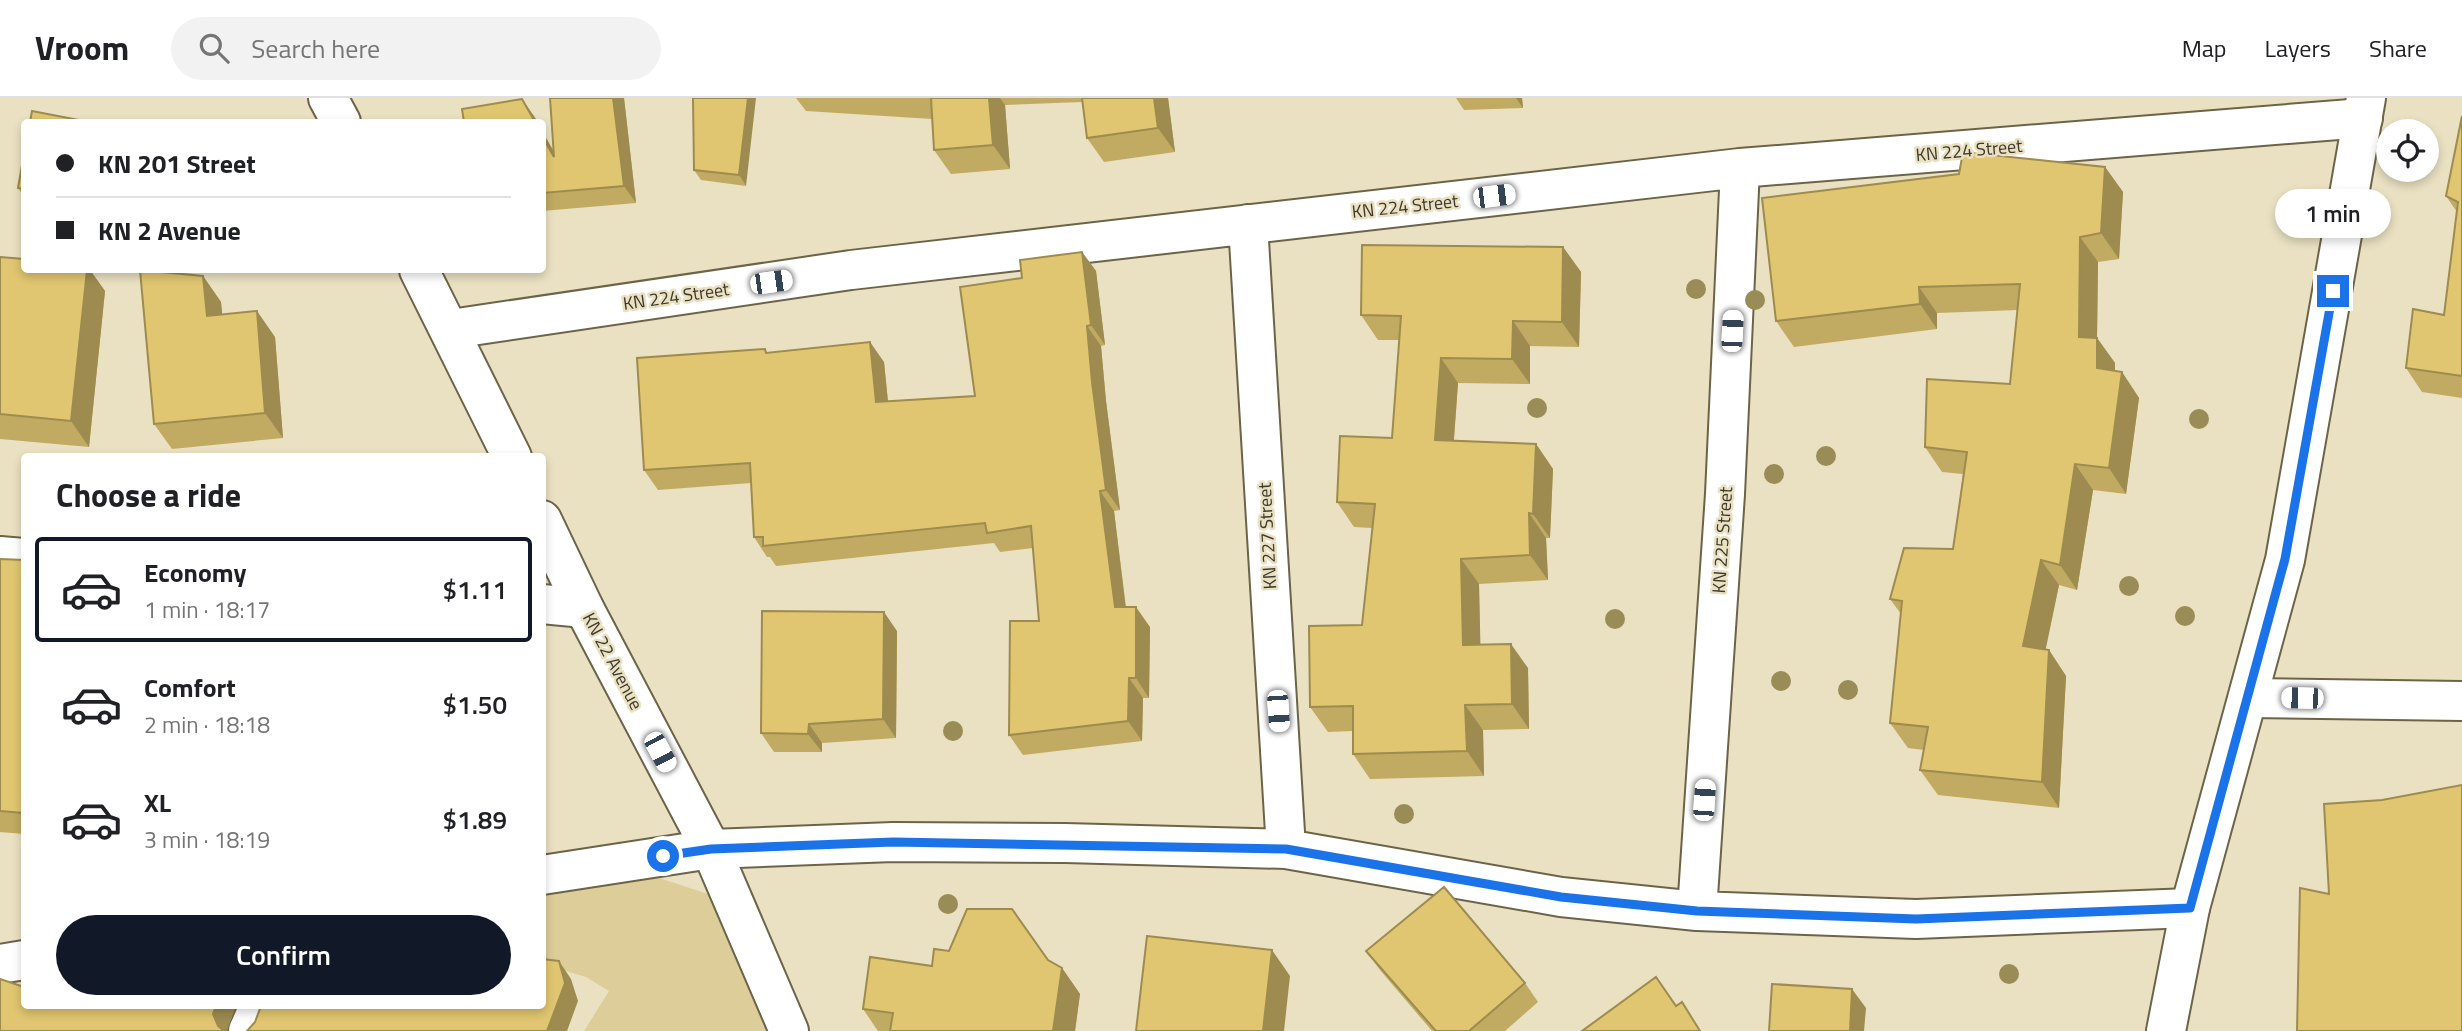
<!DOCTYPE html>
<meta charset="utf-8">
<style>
body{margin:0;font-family:"Titillium Web",sans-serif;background:#f2f2f2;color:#202124;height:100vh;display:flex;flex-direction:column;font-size:26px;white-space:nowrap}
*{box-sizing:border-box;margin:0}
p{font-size:23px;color:#757577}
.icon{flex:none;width:38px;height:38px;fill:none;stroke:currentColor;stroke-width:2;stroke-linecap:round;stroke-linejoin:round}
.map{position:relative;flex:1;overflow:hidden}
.panel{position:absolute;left:21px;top:355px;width:525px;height:556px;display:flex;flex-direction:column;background:#fff;border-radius:7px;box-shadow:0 4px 10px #0003}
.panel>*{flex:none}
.hud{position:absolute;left:21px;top:21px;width:525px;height:154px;border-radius:7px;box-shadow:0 4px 10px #0003;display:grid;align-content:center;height:154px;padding:0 35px;background:#fff}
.buttons{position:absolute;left:2376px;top:21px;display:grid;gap:14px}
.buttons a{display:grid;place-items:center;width:63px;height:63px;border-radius:50%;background:#fff;box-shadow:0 4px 10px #0003;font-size:35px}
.end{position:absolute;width:32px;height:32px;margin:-16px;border:9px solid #1a73e8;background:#fff;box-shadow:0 0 0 4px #fff}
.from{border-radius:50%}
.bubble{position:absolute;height:49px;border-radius:24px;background:#fff;box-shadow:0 4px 10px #0003;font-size:23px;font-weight:600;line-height:49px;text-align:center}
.car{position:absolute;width:21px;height:42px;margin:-21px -10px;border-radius:9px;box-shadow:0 0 5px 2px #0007;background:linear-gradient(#fff 24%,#345 0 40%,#fff 0 76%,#345 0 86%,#fff 0)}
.hud b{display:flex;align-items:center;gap:24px;height:66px;font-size:26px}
.hud b+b{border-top:2px solid #e0e0e0}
.hud i{width:18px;height:18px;background:#202124}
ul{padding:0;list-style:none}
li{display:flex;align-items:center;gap:21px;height:105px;margin:0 14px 10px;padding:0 21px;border:4px solid transparent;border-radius:7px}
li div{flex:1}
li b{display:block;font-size:26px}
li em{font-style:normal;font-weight:600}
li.active{border-color:#111827}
li>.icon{width:63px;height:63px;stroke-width:1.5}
h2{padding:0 35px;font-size:32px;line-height:84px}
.primary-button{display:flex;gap:14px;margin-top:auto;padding:14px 35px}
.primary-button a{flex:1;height:80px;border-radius:42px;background:#111827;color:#fff;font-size:28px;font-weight:600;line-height:80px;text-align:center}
header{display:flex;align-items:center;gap:42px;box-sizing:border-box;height:98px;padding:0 35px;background:#fff;border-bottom:2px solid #e0e0e0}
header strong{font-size:33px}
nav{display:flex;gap:38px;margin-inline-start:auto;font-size:24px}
.search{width:490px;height:63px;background:#f2f2f2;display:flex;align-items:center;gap:18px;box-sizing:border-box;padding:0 24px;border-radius:38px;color:#757577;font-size:26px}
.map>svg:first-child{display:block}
</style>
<header>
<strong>Vroom</strong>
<div class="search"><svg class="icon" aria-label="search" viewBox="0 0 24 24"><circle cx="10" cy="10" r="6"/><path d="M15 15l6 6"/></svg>Search here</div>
<nav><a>Map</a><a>Layers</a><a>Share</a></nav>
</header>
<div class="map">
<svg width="2462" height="933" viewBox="0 0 2462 933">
<rect width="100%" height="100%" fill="#eae1c2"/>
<path fill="#dccd99" d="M641,774L717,799L771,933H584L609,893L586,879L543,866V789Z"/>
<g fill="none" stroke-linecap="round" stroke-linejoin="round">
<defs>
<path id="street" d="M1248,126L1286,751
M451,231L851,172L1740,70L2363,20
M0,458L24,460
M542,506L584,510
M2248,600L2462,603
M542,777L711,751L893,744L1065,745L1286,751L1561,799L1697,813L1916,821L2190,810
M1697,813L1725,396L1740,70
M0,866L24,862
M248,933L259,908"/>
<path id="secondary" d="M328,0L341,24
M419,172L512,359
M542,422L584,510L711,751L789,933
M2166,933L2190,810L2285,462L2366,0"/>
</defs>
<use href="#street" stroke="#6c6448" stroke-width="42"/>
<use href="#secondary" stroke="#6c6448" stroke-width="42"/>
<use href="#street" stroke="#fff" stroke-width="38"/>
<use href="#secondary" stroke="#fff" stroke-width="38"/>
</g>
<g fill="#9a8c57">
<circle cx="1696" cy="191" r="10"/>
<circle cx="1755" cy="202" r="10"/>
<circle cx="1537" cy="310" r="10"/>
<circle cx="2199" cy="321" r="10"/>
<circle cx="1826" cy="358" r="10"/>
<circle cx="1774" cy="376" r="10"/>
<circle cx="2129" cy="488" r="10"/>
<circle cx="2185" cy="518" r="10"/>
<circle cx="1615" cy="521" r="10"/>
<circle cx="1781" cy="583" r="10"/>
<circle cx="1848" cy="592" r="10"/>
<circle cx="953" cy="633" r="10"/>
<circle cx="1404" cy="716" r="10"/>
<circle cx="948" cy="806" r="10"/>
<circle cx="2009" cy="876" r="10"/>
</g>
<path fill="#c1aa61" d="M550,0H624L636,105L542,113V33L554,53Z
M693,0L746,88L701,82L694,72Z
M796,0H1168L1175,54L1104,64L1087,40L1082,4L1005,7L1010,71L951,76L934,52L932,21L806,13Z
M1456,0H1522L1523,10L1464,12Z
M2462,18V300L2422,294L2406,270L2444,217L2457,114L2446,98Z
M24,56V99L18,90Z
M2105,69L2123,94L2119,161L2098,164L2097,240L2115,265V273L2122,274L2139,300L2126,396L2093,392L2077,492L2059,487L2045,552H2049L2066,578L2059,710L1938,697L1920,672L1924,652L1908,650L1890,625L1901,516L1890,501L1953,451L1963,376L1942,374L1925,349L2010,286L2018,212L1937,215V231L1794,249L1776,223Z
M1563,149L1581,174L1579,249L1530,248V286L1458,285L1454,342L1536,346L1553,371L1550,440H1546L1548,482L1479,486L1480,547L1528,570L1529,631L1483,632L1484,678L1370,681L1353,656V633L1328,634L1310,609L1362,527L1372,430L1354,429L1337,404L1392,340L1399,242H1378L1361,217Z
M1082,154L1096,173L1105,247L1101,248L1106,303L1120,412L1114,413L1126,509L1150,529L1149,600H1143L1142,643L1023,657L1009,637L1039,523L1033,450L1000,454L994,445L776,468L770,459H767L754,439L751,385L658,392L644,372L768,255L884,264L888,304L975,298L1022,180Z
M0,159L24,172H90L105,193L89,349L0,341Z
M203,178L221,204L222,217L275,239L283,340L172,351L154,326Z
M0,461L24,462V736L0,734Z
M897,533L896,640L822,645V654H774L761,635Z
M1366,853L1525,885L1538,904L1505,933H1432L1380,872Z
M1048,862L1062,870L1080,896L1075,933H878L863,911L932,868Z"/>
<path fill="#9d8b4f" d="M613,0H624L636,105L624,88Z
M748,0H756L746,88L739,77Z
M989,0H1000L1005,7L1010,71L993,47Z
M1154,0H1168L1175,54L1158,30Z
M1516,0H1522L1523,10Z
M522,1L534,18L538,24H535Z
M542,33L566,76L554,59L542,38Z
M2105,69L2123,94L2119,161L2101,135Z
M2080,139L2098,164L2097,240L2115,265V295L2097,270L2079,239Z
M1563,149L1581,174L1579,249L1562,224Z
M1082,154L1096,173L1105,247L1091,227Z
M87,172H90L105,193L89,349L71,323Z
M203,178L221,204L225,244L207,218Z
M1919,189L1937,215V231L1920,206Z
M257,213L275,239L283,340L265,315Z
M1513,223L1530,248V286L1512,261Z
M1087,228L1101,248L1106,303L1120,412L1106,392L1092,284Z
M870,244L884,264L890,324L876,304Z
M1441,260L1458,285L1452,366L1435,342Z
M2122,274L2139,300L2126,396L2109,370Z
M1536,346L1553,371L1550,440L1533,416Z
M2075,366L2093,392L2077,492L2060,467Z
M1100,393L1114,413L1128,529L1115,509Z
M1529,415L1546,440L1548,482L1530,457Z
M1461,461L1479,486L1481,572L1463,547Z
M2041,462L2059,487L2041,574L2023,548Z
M1136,509L1150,529L1149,600L1136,580Z
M884,514L897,533L896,640L883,621Z
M1511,546L1528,570L1529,631L1512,606Z
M2049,552L2066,578L2059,710L2042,684Z
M1129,580L1143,600L1142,643L1128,623Z
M1465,607L1483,632L1484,678L1467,653Z
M809,626L822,645V654L808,636Z
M1272,852L1290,878L1284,933H1263Z
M559,863L571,881L578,903L567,933H547Z
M1062,870L1080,896L1075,933H1053Z
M1852,891L1866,910L1864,933H1850Z
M216,908H236L227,933H221L218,928L213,916Z"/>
<path fill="#e0c671" stroke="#9d8b4f" stroke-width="2" d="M550,0H613L624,88L542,95V38L554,59Z
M693,0H748L739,77L694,72Z
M931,0H989L993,47L934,52Z
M1082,0H1154L1158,30L1087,40Z
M522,1L535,24H464L462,11Z
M32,13L89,24H30Z
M2462,18V278L2406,270L2413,211L2444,217L2458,104L2446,98Z
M1963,54L2105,69L2101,135L2080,139L2079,239L2097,240V270L2122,274L2109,370L2075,366L2060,467L2041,462L2023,548L2049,552L2042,684L1920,672L1928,629L1890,625L1902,503L1890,501L1904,450L1953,451L1967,354L1925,349L1927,281L2010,286L2020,186L1919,189L1920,206L1776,223L1762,100L1959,76Z
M24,56V91L18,90Z
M1362,147L1563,149L1562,224L1513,223L1512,261L1441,260L1435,342L1536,346L1533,416L1529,415L1530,457L1461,461L1463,547L1511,546L1512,606L1465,607L1467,653L1353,656V608L1310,609L1309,528L1362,527L1375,406L1337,404L1340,338L1392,340L1401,218L1361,217Z
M1082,154L1091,227L1087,228L1092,284L1106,392L1100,393L1115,509H1136V580H1129L1128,623L1009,637L1010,523H1039L1031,428L987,435L985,425L763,448V439H754L750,365L644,372L637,260L765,251L766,255L870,244L876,304L975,298L960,189L1022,180L1020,162Z
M0,159L24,161V172H87L71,323L0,316Z
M140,172L203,178L207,218L257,213L265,315L154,326Z
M0,461L24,462V715L0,713Z
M762,513L884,514L883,621L809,626L808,636L761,635Z
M2462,687V933H2297L2300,790L2329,796L2324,706L2382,702Z
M1444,789L1525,885L1469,933H1436L1366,853Z
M967,811H1012L1048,862L1062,870L1053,933H890L893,915L863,911L870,859L932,868L934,851L949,853Z
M1147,838L1272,852L1263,933H1136Z
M542,861L559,863L565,885L547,933H247L255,924L261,908H542Z
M1656,879L1676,908L1682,904L1700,933H1582Z
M0,881L24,889V908H216L213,916L218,928L224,933H0Z
M1772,886L1852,891L1850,933H1769Z"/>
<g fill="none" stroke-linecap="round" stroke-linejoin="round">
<path stroke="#1a73e8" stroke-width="9" d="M663,758L711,751L893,744L1286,751L1561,799L1697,813L1916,821L2190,810L2285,461L2333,193"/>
</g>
<g text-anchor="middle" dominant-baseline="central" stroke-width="5" stroke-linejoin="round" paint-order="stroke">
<g font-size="18" fill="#3c382c" stroke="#eae1c2">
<text transform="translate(1969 52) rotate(-5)">KN 224 Street</text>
<text transform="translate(1405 108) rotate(-6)">KN 224 Street</text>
<text transform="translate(676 198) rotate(-8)">KN 224 Street</text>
<text transform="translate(1267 438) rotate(-93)">KN 227 Street</text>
<text transform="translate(1722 442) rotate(-86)">KN 225 Street</text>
<text transform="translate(613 563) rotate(62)">KN 22 Avenue</text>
</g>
</g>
</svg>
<div class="buttons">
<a><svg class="icon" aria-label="locate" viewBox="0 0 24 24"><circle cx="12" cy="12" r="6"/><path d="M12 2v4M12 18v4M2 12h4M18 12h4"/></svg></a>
</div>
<i class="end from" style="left:663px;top:758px"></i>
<i class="end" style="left:2333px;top:193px"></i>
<div class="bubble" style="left:2275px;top:91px;width:116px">1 min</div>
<i class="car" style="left:1494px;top:98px;rotate:83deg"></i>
<i class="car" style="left:771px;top:184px;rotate:82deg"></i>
<i class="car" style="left:1732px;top:233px;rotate:3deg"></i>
<i class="car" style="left:2302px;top:600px;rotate:271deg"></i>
<i class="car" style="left:1278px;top:613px;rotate:176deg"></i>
<i class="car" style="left:660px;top:654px;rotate:152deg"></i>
<i class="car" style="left:1704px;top:702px;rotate:4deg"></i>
<div class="hud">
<b><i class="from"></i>KN 201 Street</b>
<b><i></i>KN 2 Avenue</b>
</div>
<section class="panel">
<h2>Choose a ride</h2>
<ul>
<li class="active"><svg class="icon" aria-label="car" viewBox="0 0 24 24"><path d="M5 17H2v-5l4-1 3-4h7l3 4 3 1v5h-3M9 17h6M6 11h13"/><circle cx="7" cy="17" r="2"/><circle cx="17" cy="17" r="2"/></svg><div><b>Economy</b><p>1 min · 18:17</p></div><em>$1.11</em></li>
<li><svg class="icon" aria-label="car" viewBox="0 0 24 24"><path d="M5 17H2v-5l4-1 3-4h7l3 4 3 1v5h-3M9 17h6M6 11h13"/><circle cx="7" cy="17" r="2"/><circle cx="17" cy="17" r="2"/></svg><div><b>Comfort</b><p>2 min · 18:18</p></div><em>$1.50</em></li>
<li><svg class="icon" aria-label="car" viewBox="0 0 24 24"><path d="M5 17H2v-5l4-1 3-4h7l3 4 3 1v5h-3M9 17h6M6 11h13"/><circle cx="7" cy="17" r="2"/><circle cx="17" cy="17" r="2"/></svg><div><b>XL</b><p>3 min · 18:19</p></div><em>$1.89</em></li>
</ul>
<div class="primary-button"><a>Confirm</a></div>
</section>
</div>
